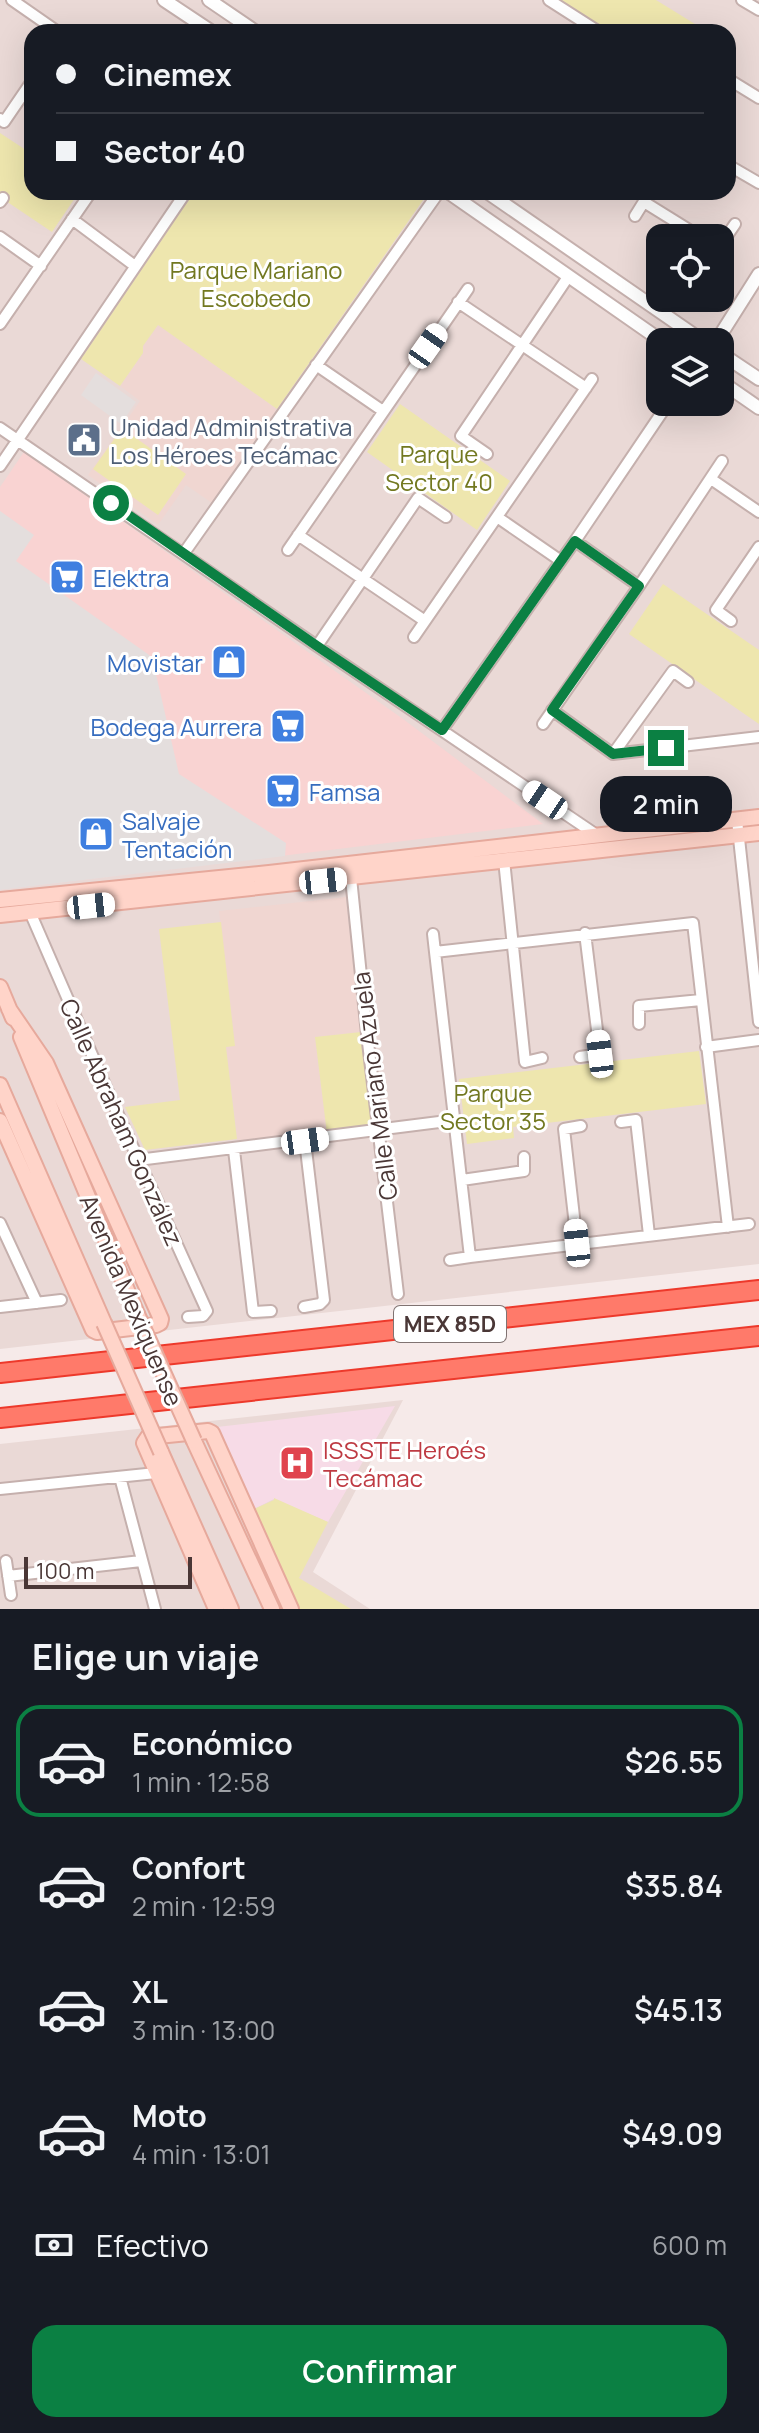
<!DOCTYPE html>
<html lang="es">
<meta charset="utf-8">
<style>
body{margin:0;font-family:Manrope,sans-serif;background:#20242c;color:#f1f3f6;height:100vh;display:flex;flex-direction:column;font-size:30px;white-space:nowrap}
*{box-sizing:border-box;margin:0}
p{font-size:26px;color:#9ea1a6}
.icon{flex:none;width:44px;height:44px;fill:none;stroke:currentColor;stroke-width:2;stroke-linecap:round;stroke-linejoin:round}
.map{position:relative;height:1609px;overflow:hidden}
.details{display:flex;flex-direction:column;background:#171b24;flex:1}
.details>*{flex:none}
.guide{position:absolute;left:24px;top:24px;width:712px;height:176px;border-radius:24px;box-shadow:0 8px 32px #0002;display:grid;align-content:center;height:176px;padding:0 32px;background:#171b24}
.fabs{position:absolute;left:646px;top:224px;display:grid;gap:16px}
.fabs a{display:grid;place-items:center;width:88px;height:88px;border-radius:16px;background:#171b24;box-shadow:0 8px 32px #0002;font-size:40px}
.scale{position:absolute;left:24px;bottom:20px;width:168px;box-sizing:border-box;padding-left:8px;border:4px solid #4a3736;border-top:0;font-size:22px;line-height:28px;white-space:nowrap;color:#4a3736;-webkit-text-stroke:6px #fff;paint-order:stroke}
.end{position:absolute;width:36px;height:36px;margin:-18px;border:10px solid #0b8043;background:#fff;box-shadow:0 0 0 4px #fff}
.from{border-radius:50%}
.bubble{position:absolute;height:56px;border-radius:24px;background:#171b24;box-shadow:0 8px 32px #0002;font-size:26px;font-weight:600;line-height:56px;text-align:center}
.car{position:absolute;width:24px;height:48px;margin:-24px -12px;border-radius:10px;box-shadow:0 0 6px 2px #0007;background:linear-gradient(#fff 24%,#345 0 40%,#fff 0 76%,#345 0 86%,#fff 0)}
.guide b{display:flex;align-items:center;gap:28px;height:76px;font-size:30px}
.guide b+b{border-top:2px solid #363941}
.guide i{width:20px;height:20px;background:#f1f3f6}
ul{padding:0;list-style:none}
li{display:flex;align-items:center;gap:24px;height:112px;margin:0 16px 12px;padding:0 16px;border:4px solid transparent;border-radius:24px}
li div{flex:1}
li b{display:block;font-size:30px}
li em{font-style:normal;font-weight:600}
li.selected{border-color:#0b8043}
li>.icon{width:72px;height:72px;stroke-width:1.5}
h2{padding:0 32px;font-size:36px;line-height:96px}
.pay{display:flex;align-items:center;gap:20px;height:88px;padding:0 32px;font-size:30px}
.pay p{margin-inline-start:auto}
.action{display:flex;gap:16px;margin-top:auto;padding:16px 32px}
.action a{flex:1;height:92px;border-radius:24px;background:#0b8043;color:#fff;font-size:32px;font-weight:600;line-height:92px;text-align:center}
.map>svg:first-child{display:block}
</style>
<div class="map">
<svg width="759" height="1609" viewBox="0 0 759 1609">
<rect width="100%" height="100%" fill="#f6eae9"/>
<path fill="#ead9d6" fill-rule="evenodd" d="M0,0H759V1264L0,1349ZM32,32H728V192H32ZM660,238H720V298H660ZM660,342H720V402H660Z
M403,1400L313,1572L370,1609H0V1444Z"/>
<path fill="#f9d3d2" d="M24,452L403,719L543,824L0,890V487Z"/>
<path fill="#f0d6d1" d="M158,325L277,409L212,503L186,485L158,525L88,475L140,401L120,386L143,353V346Z
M346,897L361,1032L315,1037L327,1134L238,1144L226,1047L235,1045L219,911Z"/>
<path fill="#f7dbe7" d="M395,1406L328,1522L274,1499L254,1509L217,1427Z"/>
<path fill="#eee6ae" d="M554,0H656L708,32H606Z
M0,133L32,154V192H79L52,232L0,197Z
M194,192H401L404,194L426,192L428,193L277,409L158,325L143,346V353L120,386L81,359Z
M400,404L510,481L477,530L367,452Z
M122,428L186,474L158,515L93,469Z
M663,584L759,650V724L629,634Z
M221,922L235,1046L226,1047L237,1139L145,1150L125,1107L180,1100L159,929Z
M361,1032L372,1128L327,1134L315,1037Z
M699,1051L706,1104L513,1127L514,1138L467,1144L459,1079Z
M274,1498L328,1522L299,1578L351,1609H299L254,1509L274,1500Z"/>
<path fill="#e4dedd" d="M96,373L136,402L121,424L81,395Z
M0,511L34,535L16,561L152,657L179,774L286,843L285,856L0,890Z"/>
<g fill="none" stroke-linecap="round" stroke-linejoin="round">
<defs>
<path id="minor" d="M12,0L58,32
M549,0L599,32
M742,0L759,10
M728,79L759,98
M0,119L4,122L32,81
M728,165L759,183
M0,202L3,198
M644,202L702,238
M635,216L650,192
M72,219L135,266
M0,237L41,266
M720,246L735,224
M458,302L586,388
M0,324L91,192
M316,365L383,411
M0,428L317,646L598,836
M487,454L461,436L568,277
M0,466L186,192
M711,479L759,512
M497,517L561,561
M298,535L425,621
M575,541L639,586
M288,550L468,289
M184,553L439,192
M731,621L716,610L759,547
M414,637L592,379
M317,646L418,498L446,517
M552,710L613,754L759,737
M543,724L639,586L722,461
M442,730L575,541L669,402
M613,754L673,671L688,682
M737,820L759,1022
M504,860L525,1062L542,1058
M351,878L367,1034L398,1294
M30,912L116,1110L207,1311L203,1316L188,1317
M433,934L435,952
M639,1024V1006L701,1000
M706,1047L759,1040
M580,1057L600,1054L585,933
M621,1122L636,1120L649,1235
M234,1150L253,1312L271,1311
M138,1160L455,1120
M462,1180L524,1171V1157
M0,1223L37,1303
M728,1227L693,923L435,952L470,1257L749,1224
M577,1243L564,1129L581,1126
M450,1260L470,1257
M0,1307L61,1300
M304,1307L320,1304L324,1300L305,1141
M120,1477L155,1609
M0,1489L156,1473
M6,1561L11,1595
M8,1576L141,1561"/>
<path id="tertiary" d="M164,0L212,32
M209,0L256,32
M448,192L663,342
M487,192L704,342
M716,342L759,274
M720,353L759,379
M720,381L759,408"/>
<path id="secondary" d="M0,900L269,873L759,817
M0,915L759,833
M0,987L13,1018
M21,1037L137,1314
M0,1085L104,1323
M0,1121L93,1330L97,1332L156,1325L160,1323L161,1319L46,1063L9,1009
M194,1441L272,1609
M161,1452L231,1609
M216,1609L144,1443L148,1437L208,1431L212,1433L291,1609"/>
<path id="motorway" d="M0,1373L759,1290
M0,1418L759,1336"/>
</defs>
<use href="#minor" stroke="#c5b0ad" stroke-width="14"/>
<use href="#tertiary" stroke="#c5b0ad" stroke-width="16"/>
<use href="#secondary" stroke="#e6a99c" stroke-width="18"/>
<use href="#motorway" stroke="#ed392b" stroke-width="22"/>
<use href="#minor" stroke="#fff" stroke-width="10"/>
<use href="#tertiary" stroke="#fff" stroke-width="12"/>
<use href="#secondary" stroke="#ffd4c9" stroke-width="14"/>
<use href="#motorway" stroke="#ff7a6a" stroke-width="18"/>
<defs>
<path id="secondary-bridge" d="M137,1314L194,1441
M104,1323L161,1452"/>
</defs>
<use href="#secondary-bridge" stroke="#e6a99c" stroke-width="18" stroke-linecap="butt"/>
<use href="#secondary-bridge" stroke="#ffd4c9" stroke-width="14"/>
</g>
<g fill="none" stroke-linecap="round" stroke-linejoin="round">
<path stroke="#0b8043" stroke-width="10" d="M111,503L317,646L442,730L575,541L639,586L552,710L613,754L666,748"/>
</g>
<defs>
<symbol id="civic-square" viewBox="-11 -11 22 22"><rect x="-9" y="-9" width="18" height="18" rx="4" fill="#5c6f8a" stroke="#fff"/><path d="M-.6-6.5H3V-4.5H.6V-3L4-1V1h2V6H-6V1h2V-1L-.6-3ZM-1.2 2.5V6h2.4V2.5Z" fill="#fff"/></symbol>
<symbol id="supermarket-square" viewBox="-11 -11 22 22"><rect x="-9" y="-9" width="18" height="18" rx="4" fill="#3f7fe0" stroke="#fff"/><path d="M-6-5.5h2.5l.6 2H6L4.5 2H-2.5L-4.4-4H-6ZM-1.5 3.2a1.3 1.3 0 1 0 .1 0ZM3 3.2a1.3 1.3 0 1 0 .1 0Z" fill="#fff"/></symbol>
<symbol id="shop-square" viewBox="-11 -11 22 22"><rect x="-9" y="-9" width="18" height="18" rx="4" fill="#3f7fe0" stroke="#fff"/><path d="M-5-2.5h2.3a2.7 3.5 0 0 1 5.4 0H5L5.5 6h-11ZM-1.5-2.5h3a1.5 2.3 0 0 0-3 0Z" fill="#fff"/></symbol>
<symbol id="hospital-square" viewBox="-11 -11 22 22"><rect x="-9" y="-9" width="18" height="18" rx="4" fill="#e0444e" stroke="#fff"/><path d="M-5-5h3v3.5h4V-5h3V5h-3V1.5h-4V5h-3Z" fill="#fff"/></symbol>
</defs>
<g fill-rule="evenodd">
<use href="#civic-square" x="64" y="420" width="40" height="40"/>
<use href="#supermarket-square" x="47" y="557" width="40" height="40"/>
<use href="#shop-square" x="209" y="642" width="40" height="40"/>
<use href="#supermarket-square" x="268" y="706" width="40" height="40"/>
<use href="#supermarket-square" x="263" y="771" width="40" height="40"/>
<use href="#shop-square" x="76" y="814" width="40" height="40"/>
<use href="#hospital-square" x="277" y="1443" width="40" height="40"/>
</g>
<g text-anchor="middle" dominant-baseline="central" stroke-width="6" stroke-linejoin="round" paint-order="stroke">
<rect fill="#fff" stroke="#807372" stroke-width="2" x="394" y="1306" width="112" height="36" rx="6"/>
<g font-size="22" font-weight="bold" fill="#4a3736">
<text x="450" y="1324">MEX 85D</text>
</g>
<g font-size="24" fill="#727820" stroke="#fff">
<text x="256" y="269">Parque Mariano<tspan x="256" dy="28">Escobedo</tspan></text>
<text x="439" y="453">Parque<tspan x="439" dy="28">Sector 40</tspan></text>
<text x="493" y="1092">Parque<tspan x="493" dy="28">Sector 35</tspan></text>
</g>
<g font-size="24" fill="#4e5e75" stroke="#fff" text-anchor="start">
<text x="110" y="426">Unidad Administrativa<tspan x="110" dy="28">Los Héroes Tecámac</tspan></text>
</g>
<g font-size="24" fill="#366cbe" stroke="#fff" text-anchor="start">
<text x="93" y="577">Elektra</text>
<text x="203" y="662" text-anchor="end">Movistar</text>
<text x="262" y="726" text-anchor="end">Bodega Aurrera</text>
<text x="309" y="791">Famsa</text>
<text x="122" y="820">Salvaje<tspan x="122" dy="28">Tentación</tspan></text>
</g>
<g font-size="24" fill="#4a3736" stroke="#fff">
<text transform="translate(374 1086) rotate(-97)">Calle Mariano Azuela</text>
<text transform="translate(122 1122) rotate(66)">Calle Abraham González</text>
<text transform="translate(132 1300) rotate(67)">Avenida Mexiquense</text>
</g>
<g font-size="24" fill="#be3a42" stroke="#fff" text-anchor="start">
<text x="323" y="1449">ISSSTE Heroés<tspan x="323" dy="28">Tecámac</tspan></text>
</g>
</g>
</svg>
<div class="fabs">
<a><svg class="icon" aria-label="locate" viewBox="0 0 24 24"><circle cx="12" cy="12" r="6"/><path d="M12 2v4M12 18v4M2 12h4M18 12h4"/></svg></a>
<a><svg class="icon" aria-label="layers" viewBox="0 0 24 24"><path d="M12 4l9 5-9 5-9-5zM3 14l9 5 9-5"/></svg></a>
</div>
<div class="scale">100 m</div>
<i class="end from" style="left:111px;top:503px"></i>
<i class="end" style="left:666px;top:748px"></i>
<div class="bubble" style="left:600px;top:776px;width:132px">2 min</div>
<i class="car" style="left:428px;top:346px;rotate:35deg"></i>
<i class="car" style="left:545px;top:800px;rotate:304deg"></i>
<i class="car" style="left:323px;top:881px;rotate:84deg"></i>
<i class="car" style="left:91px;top:906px;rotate:84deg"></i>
<i class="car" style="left:600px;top:1054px;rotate:353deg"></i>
<i class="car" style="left:305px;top:1141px;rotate:82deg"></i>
<i class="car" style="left:577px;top:1243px;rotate:354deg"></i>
<div class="guide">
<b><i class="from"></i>Cinemex</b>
<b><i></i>Sector 40</b>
</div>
</div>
<section class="details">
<h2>Elige un viaje</h2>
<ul>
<li class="selected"><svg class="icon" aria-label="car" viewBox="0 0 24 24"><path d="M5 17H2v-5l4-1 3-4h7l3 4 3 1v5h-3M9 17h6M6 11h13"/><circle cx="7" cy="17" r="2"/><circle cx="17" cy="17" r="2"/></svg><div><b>Económico</b><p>1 min · 12:58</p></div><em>$26.55</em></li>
<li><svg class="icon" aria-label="car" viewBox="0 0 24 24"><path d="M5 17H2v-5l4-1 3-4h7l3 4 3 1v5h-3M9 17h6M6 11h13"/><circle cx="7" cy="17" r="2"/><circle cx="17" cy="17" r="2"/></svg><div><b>Confort</b><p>2 min · 12:59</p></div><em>$35.84</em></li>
<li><svg class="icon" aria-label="car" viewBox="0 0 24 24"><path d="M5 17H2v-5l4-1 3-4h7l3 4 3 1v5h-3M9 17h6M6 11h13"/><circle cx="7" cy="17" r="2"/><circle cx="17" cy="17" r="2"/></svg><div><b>XL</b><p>3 min · 13:00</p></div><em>$45.13</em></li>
<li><svg class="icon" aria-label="car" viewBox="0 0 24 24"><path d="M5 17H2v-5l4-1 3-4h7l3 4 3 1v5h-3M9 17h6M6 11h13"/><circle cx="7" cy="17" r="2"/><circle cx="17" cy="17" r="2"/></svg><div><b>Moto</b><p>4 min · 13:01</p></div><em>$49.09</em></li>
</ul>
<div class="pay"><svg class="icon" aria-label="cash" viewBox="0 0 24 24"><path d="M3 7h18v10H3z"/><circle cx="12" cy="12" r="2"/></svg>Efectivo<p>600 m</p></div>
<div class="action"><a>Confirmar</a></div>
</section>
